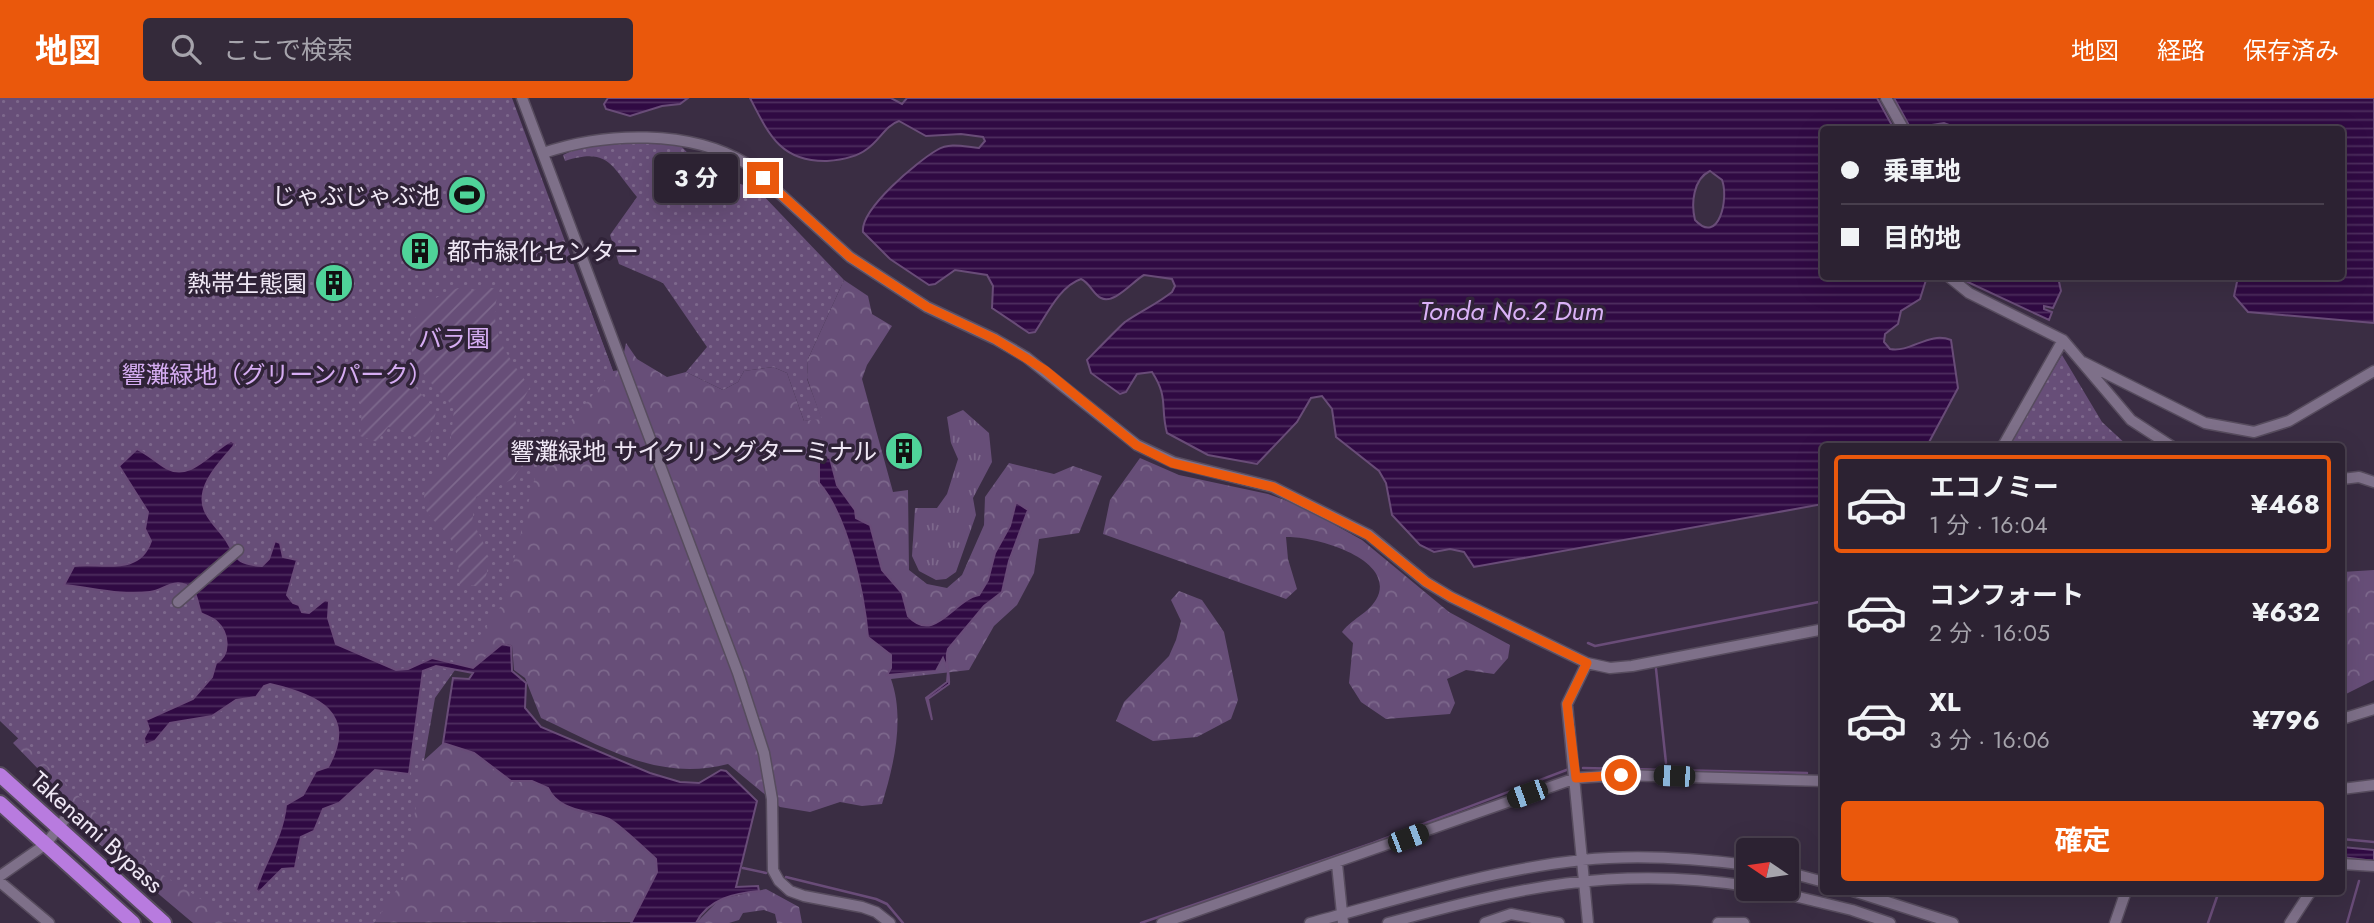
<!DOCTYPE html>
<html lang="ja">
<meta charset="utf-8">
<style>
body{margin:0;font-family:Jost,"Noto Sans JP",sans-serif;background:#342a3a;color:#f1f3f6;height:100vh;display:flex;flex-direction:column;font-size:26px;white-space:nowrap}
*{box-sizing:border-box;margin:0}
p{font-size:23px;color:#a6a4ac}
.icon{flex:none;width:38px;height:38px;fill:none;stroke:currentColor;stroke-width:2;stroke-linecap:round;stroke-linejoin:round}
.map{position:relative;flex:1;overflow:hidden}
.side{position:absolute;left:1820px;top:345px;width:525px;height:452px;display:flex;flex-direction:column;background:#2c2232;border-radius:7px;box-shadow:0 7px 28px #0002,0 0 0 2px #483f4d}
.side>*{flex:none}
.guide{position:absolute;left:1820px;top:28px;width:525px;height:154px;border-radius:7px;box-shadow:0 7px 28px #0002,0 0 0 2px #483f4d;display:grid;align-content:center;height:154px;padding:0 21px;background:#2c2232}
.needle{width:46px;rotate:283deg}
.tools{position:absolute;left:1736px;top:740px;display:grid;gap:14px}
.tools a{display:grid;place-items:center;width:63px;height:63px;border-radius:7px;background:#2c2232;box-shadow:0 7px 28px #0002,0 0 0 2px #483f4d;font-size:35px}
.end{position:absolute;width:32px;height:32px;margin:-16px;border:9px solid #ea580c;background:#fff;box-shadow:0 0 0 4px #fff}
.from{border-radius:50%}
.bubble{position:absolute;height:49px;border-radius:7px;background:#2c2232;box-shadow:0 7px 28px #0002,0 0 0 2px #483f4d;font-size:23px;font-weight:700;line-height:49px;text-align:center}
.car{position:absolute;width:21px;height:42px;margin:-21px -10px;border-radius:9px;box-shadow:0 0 5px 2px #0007;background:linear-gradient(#222 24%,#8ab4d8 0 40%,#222 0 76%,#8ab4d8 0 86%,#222 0)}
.guide b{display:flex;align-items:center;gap:24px;height:66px;font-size:26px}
.guide b+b{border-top:2px solid #483f4d}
.guide i{width:18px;height:18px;background:#f1f3f6}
ul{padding:12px 0 0;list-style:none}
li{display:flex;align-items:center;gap:21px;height:98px;margin:0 14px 10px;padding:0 7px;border:4px solid transparent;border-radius:7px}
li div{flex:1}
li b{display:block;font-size:26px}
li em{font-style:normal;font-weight:700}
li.active{border-color:#ea580c}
li>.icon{width:63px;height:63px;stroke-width:1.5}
.cta{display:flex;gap:14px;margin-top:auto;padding:14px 21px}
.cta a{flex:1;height:80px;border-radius:7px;background:#ea580c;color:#fff;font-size:28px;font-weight:700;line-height:80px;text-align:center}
header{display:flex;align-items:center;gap:42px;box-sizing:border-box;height:98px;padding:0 35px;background:#ea580c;color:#fff}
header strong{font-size:33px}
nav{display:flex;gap:38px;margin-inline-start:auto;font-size:24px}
.search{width:490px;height:63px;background:#342a3a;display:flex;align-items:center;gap:18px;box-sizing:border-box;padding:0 24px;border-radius:7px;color:#a6a4ac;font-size:26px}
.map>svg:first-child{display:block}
</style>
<header>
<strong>地図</strong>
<div class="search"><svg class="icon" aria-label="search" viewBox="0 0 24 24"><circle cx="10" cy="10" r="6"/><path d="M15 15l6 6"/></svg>ここで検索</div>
<nav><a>地図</a><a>経路</a><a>保存済み</a></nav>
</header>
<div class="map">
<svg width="2374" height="825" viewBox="0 0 2374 825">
<defs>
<pattern id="grass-tufts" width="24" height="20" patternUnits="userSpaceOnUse" patternTransform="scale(1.75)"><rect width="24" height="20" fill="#674e78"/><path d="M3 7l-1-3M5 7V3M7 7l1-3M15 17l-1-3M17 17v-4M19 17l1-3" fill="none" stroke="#7d688c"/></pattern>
<pattern id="forest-crowns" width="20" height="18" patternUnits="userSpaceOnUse" patternTransform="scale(1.75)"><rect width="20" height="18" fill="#674e78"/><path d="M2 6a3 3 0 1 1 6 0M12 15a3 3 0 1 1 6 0" fill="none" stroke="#7d688c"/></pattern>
<pattern id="park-dots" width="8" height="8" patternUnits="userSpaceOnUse" patternTransform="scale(1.75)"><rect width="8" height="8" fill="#674e78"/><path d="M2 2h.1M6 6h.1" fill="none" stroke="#7d688c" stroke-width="1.8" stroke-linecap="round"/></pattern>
<pattern id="garden-furrows" width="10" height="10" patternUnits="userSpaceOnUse" patternTransform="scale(1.75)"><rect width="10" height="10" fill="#674e78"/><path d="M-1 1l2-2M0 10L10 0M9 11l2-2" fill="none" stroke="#7d688c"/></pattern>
<pattern id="water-rules" width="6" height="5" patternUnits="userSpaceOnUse" patternTransform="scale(1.75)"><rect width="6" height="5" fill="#300a43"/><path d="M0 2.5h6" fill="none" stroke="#4e2e5f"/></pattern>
</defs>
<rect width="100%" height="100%" fill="#3a2d43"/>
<path fill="url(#grass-tufts)" d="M963,312L989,335L992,364L973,400L976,417L956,474L946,481L936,482L919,473L912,458L915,410H937L947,396L958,361L951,345L947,319Z"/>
<path fill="url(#forest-crowns)" d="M844,182L868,198L872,216L892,228L867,267L862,281L893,394L908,392L909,472L927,486L947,490L962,477L984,427L985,399L1009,365L1054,376L1073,368L1102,378L1079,435L1039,441L1034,475L1017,507L994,528L969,572L891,581C905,620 894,667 882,706L862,708L840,704L810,714L780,709L728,666C658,684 603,649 541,620L525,580L514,572L512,547L501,546L474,570L445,564L409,676L443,645L474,655L511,683H532L548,690C559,715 589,712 609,721C617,725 647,753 656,761L657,774L632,824L193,825L72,723L73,707L13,645L36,624L0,442L586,201L613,273L626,271L623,259L626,245L637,261L667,279L686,274L723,292L738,284L744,273L773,269L787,275L804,323L821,320L807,280L808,261Z
M1140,360L1179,377L1268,396L1301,408L1362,442L1449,514L1510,547L1508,560L1494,576L1466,572L1447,581L1455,605L1450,616L1386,621L1361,604L1349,585L1353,545L1342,534C1353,519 1373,514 1379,495C1389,458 1312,438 1286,439L1288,461L1297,491L1286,501L1103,436L1110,402Z
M2374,472V582L2342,598V474Z
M1179,493L1202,502L1224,534L1238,602L1231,621L1197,639L1153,643L1116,623L1124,604L1169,558L1176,542L1181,523L1171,502Z
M766,791L799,809L802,825H777L775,816L764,812L743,815L739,822L729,825H696L720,801Z"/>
<path fill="url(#park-dots)" d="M0,0H512L613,273L540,359L503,505L435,600L403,782L374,825H238L157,773L0,623Z
M630,45L680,47L706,74L758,92L844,182L808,261L807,281L822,321L804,323L787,275L773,269L744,273L738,284L723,292L686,274L707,249L663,185L619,166L610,137L637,99C611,68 609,49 565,63L563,57L582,48Z
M2062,257L2102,324L2128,348H2008Z"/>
<path fill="url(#garden-furrows)" d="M483,189L500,191C484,229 509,261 530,289L514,319L527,359L513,381L476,399L472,424C487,449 494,462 482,489L468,487L460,492C459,474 459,453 449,438C440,425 425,421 424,403C423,381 442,379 447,361C451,346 452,328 454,312C447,297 432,289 423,275C395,233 415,205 458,190L470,193Z
M398,273V280L409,282L436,313L429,345C413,340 407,332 388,329L377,344L360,338L362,310L355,290Z"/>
<path fill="url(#water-rules)" stroke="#694c78" stroke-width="2" fill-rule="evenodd" d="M608,0H688L680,6L662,8L630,18L606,11L604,6Z
M750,0H891L902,6L907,0H1877L1894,31L1824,32V178H1920L1926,182L1920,201L1901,213L1898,226L1885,236L1884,244L1890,251C1911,255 1929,233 1951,242L1958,290L1927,348H1824L1823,406L1474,469L1464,454L1450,451L1434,454L1420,447L1392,417L1386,385L1379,373L1336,339L1332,311L1322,298L1311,300L1297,324L1257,366L1208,357L1167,335C1160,309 1169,300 1152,274L1137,276L1126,294L1120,296L1091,275L1087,262C1090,259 1123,225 1125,224C1141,213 1157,206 1172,194L1175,188L1172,181L1144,177C1133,183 1114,207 1101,200C1093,196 1090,185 1081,181C1060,188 1047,216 1035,234L1029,235L992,210L993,188L987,177L955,172L935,186L929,187L890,161L863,134C860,111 918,63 937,52C950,44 965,49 979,50L985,43L983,39L961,36L926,38L899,23C886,27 879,43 867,51C857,59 840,62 827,63C781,64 769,37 750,0ZM1710,73L1722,82C1729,100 1719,148 1695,122C1691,106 1693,81 1710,73Z
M1894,0H2374V225L2248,214L2234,198L2238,179L2342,178V32H1962L1944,25L1932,27L1928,31H1911Z
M475,80C485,89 492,99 481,112L467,115L448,100L447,92L451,86L462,87Z
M1957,179H2058L2061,193L2053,210L2044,208V211L2052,214L2049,222Z
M231,343L235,345L233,349C219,365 193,391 206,415C211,425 220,433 226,442C238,462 236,466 262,468L269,461L275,443L280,445L283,459L297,462L287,497L293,505L299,507L302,514L309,515L325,502L329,503L328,520L336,546L396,572L408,571L432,560L473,570L502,546L511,548L512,573L526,585L525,610L541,629L650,675L680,684L699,685L721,672L726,673L757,703L736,789L758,788L759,793C735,795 708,801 696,825H631L657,774L656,761C646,752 619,726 609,721C588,712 559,714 548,690L532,683H511L474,655L443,645L453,580L469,581L473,575L436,568L423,573L409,676L375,672L339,705L323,711L314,733L301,739L295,770L282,771L259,794L256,792C265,763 283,739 286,707L303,697L316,673L328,669C358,615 318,597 270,586L264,588L256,599L236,602L212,618L170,625L155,643L145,647L144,640L149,631L146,622L193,601L212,579L216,565C231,557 229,535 217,524C213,520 206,518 201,515C197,504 198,493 186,487C173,481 163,492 150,494C121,498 93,490 64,487L74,468C101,464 139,479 151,443L145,431L148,414L119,368L137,351C148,356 156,364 166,370C192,384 212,352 231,343Z
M819,358L830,360L837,387L855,412L856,420L870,427L882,472L902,495L908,518C935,547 954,501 979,497L988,482L995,455L1010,428L1016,404L1028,412L1009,463L1002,494L984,508L948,551C944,562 950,573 949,586L928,601L932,622L926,600L947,584L948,573L943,560L936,573L887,577L891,570V557L868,539C864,495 848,418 819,385Z
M2342,749L2374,752V763L2342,759Z"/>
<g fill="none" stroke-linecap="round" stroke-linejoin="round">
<path stroke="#694c78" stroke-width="2.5" d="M1588,545L1595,548L1824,503
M1656,571L1666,665
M1583,670L1807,675
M2342,741L2374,744
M743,770L766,775
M786,779L876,801L887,806L903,825
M1141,825L1373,745L1569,671
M2208,825L2219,793
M2347,825L2359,783"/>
<defs>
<path id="minor" d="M522,0L738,575L764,655L772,701L773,772L779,783L790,793L804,798L862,809L876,814L890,825
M1886,0L1904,32
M543,55C605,34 690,31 747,66L850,159L927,209L995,241L1026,259L1137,347L1173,364L1273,389L1369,437L1426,484L1451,499L1587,565L1610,570L1632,568L1824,531
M1948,178L1969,195L2063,242L2131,322L2171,348
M2083,264L2205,325L2254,334L2289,323L2374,273
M2003,348L2063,242
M2342,381L2359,379L2374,384
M178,504L238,452
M1587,565L1567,606L1588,825
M2342,621L2374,611
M2342,691L2374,687
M1337,766L1343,825
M2342,766L2374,768
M1787,774L1824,784
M0,778L46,746L68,717
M0,784L49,825
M1765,791L1852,812L1890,825
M1853,793L1953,825
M1162,825L1576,680L1621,677L1824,683
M1310,825C1399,801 1490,772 1582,762C1637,756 1694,760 1748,767
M1388,825C1517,790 1614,767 1748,788
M1485,825L1511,816L1559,825
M1718,825H1744
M2115,825L2126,793
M2290,825L2311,793"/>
<path id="highway" d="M0,677L164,825
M0,705L133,825"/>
</defs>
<use href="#minor" stroke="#574c5e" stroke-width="13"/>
<use href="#highway" stroke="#574c5e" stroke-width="18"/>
<use href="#minor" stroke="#7e7089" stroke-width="10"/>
<use href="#highway" stroke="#b87bdf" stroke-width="14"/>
</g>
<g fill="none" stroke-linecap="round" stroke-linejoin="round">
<path stroke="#ea580c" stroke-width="9" d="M763,80L850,159L927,209L995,241L1045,272L1136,347L1172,365L1273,389L1368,437L1426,484L1451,499L1587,565L1567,606L1576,680L1621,677"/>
</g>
<defs>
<symbol id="stadium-disc" viewBox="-11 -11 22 22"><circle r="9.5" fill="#4fd399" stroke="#302338"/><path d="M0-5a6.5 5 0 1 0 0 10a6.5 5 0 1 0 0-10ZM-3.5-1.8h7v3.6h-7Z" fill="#111"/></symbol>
<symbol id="building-disc" viewBox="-11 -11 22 22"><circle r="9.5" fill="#4fd399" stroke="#302338"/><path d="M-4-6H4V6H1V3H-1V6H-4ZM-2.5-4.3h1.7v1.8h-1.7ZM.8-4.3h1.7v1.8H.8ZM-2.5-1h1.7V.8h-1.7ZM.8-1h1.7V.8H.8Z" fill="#111"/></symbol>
</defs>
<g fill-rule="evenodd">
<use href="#stadium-disc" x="445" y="75" width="44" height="44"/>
<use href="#building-disc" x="398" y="131" width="44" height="44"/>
<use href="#building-disc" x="312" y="163" width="44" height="44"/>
<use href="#building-disc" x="882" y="331" width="44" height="44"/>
</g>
<g text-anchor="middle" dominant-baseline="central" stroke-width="7" stroke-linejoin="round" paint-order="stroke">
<g font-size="24" fill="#efe7f5" stroke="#302338" text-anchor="end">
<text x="440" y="97">じゃぶじゃぶ池</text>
<text x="447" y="153" text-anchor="start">都市緑化センター</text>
<text x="307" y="185">熱帯生態園</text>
<text x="877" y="353">響灘緑地 サイクリングターミナル</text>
</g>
<g font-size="24" fill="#d6adf3" stroke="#302338">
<text x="454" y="240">バラ園</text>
<text x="277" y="276">響灘緑地（グリーンパーク）</text>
</g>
<g font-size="24" fill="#efe7f5" stroke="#302338">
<text transform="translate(97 734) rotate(42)">Takenami Bypass</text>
</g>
<g font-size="26" font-style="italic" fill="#dab1f7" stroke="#302338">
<text x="1512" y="213">Tonda No.2 Dum</text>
</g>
</g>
</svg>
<div class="tools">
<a><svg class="needle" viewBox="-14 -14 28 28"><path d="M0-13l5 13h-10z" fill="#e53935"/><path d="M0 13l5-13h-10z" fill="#a6a4ac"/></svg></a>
</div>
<i class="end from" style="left:1621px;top:677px"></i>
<i class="end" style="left:763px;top:80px"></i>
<div class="bubble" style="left:654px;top:56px;width:84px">3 分</div>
<i class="car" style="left:1674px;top:678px;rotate:272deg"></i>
<i class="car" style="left:1527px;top:696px;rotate:250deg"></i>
<i class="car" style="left:1408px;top:740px;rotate:69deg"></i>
<div class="guide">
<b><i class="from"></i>乗車地</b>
<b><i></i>目的地</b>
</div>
<section class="side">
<ul>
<li class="active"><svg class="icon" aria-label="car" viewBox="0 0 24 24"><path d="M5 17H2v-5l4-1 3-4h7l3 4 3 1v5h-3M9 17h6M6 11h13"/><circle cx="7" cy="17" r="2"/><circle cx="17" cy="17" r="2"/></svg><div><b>エコノミー</b><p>1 分 · 16:04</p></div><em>¥468</em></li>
<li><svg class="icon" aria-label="car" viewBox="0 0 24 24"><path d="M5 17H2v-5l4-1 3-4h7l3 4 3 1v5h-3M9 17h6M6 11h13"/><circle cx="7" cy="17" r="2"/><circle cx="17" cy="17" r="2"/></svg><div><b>コンフォート</b><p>2 分 · 16:05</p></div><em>¥632</em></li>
<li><svg class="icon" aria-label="car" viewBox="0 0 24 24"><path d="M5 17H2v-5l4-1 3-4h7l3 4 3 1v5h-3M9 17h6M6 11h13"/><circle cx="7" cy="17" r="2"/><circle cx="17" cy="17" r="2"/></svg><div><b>XL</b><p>3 分 · 16:06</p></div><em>¥796</em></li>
</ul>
<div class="cta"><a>確定</a></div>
</section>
</div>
